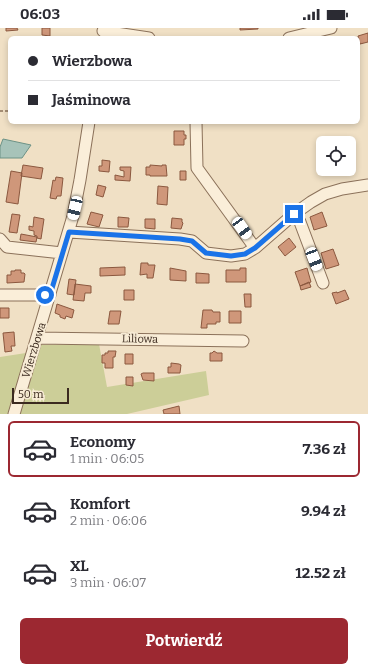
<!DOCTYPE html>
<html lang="pl">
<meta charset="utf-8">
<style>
body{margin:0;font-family:Bitter,serif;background:#f2f2f3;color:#2b2b33;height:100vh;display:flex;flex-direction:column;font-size:15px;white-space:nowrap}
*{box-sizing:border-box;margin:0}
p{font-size:13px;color:#7c7c81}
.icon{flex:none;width:22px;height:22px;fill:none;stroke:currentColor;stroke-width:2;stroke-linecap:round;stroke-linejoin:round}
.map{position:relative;height:386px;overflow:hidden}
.details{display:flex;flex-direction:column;background:#fff;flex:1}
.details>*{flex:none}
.hud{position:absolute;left:8px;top:8px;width:352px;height:88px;border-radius:6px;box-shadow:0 2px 6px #0003;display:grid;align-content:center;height:88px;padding:0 20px;background:#fff}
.buttons{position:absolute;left:316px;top:108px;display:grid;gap:8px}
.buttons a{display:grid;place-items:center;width:40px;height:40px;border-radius:6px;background:#fff;box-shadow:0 2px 6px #0003;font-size:20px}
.scale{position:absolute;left:12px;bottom:10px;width:57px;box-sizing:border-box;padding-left:4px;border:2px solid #3b2a1f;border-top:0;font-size:11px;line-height:14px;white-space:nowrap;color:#3b2a1f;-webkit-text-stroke:3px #f7ebd5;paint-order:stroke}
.end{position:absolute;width:18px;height:18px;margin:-9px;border:5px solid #1a73e8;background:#fff;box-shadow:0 0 0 2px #fff}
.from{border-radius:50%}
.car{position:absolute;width:12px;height:24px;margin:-12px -6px;border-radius:5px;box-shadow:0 0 3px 1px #0007;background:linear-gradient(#fff 24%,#345 0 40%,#fff 0 76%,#345 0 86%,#fff 0)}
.hud b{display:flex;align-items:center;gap:14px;height:38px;font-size:15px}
.hud b+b{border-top:1px solid #e1e1e2}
.hud i{width:10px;height:10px;background:#2b2b33}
ul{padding:7px 0 0;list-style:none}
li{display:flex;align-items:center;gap:12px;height:56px;margin:0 8px 6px;padding:0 12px;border:2px solid transparent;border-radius:6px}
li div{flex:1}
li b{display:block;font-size:15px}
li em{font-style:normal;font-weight:700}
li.on{border-color:#9c2831}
li>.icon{width:36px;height:36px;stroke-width:1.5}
.button{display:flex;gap:8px;margin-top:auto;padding:8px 20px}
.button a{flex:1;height:46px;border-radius:6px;background:#9c2831;color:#fff;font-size:16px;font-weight:700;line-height:46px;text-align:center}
.status{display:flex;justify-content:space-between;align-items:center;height:28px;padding:0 20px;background:#fff;direction:ltr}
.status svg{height:11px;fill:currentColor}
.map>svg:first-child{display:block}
</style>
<div class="status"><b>06:03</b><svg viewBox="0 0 49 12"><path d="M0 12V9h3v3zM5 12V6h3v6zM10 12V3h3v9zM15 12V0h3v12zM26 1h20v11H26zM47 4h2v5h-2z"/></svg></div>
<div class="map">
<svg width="368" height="386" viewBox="0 0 368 386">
<rect width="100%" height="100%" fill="#f0e0c5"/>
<path fill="#ccce98" d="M99,316L107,359L206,343L209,367L127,386H0V329L26,325L40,317Z"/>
<path fill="#a7c3b9" stroke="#6d9286" d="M3,111L31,117L22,130H0V119Z"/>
<path fill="#cf977a" stroke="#8b583f" d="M6,0H17L18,2L6,3Z
M42,0H50V8L42,7Z
M240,0H258V1L240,2Z
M368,5V14L360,16L358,8Z
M174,103H184V107H186V111H184V117H174Z
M102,132L110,133L109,144L99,143V138H102Z
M23,137L43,140L41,151L21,148Z
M150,137L162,138V137H166L167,148H150V147H146V139H150Z
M120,139H131L130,153L115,152V147L124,149V143L120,142Z
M11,143L22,145L18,176L6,174Z
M180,143H186V152H180Z
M56,149L63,150L61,168H57L56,171L50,170L53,152L55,153Z
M98,157L106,159L103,169L96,167Z
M158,158L168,159L167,177L157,176Z
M91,184L103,187L99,199L87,196Z
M322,184L327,198L314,202L310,189Z
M12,186L20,187L17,205L9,204Z
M34,189L44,191L41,211L37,210V208L34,207V203L29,202V198L33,199Z
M118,189L129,190L128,199H118Z
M172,190L182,191V194L183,195L181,201L171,200Z
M145,191H155V201L145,200Z
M21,206L37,209L36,214L20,212Z
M289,210L296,219L285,228L278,219Z
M333,221L339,237L326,241L321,225Z
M141,235H148V237H155L153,250H147V246L140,247Z
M125,239V247L100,248V240Z
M170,240L186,243V253L170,252Z
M240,240H246V254H226V242H240Z
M307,240L311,254L300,258L295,244Z
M15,242H21V245H24L25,246L24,254L7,255V247H11V243H15Z
M196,245L209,246V255H196Z
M69,251L76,252L74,267L67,266Z
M309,254L311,259L301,262L300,258Z
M75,256L91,258V265H85L84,273L73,272Z
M124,262H134V272H124Z
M345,262L349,271L336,276L332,265L337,264V265Z
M244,266H251V279H245Z
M57,276L74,282L72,290L66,288L65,291L60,289V287L55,285Z
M0,280H9V290H0Z
M203,282H212L213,284H220V294H216V296H207V300H201Z
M110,283H121L119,296H108Z
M229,283H241V295H229Z
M14,304L15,318H11L12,323L5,324L3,305Z
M108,323H116L115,329H113V340H105V335H102V327H105V325H108Z
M214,323L217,325H222V333H210V325H212Z
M125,326H133V336H125Z
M171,335L179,336L181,337L180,345H168V339H171Z
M143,345H154V353L143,352L141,346Z
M126,349H133V358L126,357Z
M179,378L180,386H164L163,382Z"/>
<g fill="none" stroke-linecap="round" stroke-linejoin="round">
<defs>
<path id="minor" d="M103,3L149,10
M289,10L331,0
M196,94L197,140L255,220
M294,186L300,194L323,255
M69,204L180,211L192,213L206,225L231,228L245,226L255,220L294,186L311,174L325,166L342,161L368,157
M0,211L7,219L62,225
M0,267H50
M38,310L243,313
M14,386L73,188L80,152L89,94"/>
</defs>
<use href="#minor" stroke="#8b715a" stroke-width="13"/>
<path stroke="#8b715a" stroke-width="1.5" stroke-dasharray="3 2" stroke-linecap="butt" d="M0,83H10"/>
<use href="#minor" stroke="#faeed9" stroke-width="11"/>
</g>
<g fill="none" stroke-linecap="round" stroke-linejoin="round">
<path stroke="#1a73e8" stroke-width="5" d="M45,267H50L69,204L180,211L192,213L206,225L231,228L245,226L255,220L294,186"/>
</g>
<g text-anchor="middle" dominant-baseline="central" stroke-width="4" stroke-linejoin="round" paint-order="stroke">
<g font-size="11" fill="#3b2a1f" stroke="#f7ebd5">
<text transform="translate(140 311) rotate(1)">Liliowa</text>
<text transform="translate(34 322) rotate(-73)">Wierzbowa</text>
</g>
</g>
</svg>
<div class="buttons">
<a><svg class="icon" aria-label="locate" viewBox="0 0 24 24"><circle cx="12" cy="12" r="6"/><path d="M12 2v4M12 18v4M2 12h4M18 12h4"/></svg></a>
</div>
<div class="scale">50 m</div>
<i class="end from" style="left:45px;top:267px"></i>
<i class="end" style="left:294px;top:186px"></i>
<i class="car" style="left:75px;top:180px;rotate:193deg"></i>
<i class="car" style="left:242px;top:200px;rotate:144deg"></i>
<i class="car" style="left:314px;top:231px;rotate:159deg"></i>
<div class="hud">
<b><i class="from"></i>Wierzbowa</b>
<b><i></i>Jaśminowa</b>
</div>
</div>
<section class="details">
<ul>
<li class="on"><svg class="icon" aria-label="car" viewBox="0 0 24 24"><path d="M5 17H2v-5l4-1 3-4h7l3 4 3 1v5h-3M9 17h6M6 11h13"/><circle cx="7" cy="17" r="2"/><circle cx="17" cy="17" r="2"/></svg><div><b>Economy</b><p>1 min · 06:05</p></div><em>7.36 zł</em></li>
<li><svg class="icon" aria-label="car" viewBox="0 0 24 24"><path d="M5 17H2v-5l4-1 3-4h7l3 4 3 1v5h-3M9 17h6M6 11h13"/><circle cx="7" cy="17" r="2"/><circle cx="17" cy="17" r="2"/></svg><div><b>Komfort</b><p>2 min · 06:06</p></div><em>9.94 zł</em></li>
<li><svg class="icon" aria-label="car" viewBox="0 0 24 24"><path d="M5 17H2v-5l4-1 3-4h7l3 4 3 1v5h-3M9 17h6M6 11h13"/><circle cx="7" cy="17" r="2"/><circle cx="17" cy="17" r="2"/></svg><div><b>XL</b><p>3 min · 06:07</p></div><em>12.52 zł</em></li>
</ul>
<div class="button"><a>Potwierdź</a></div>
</section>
